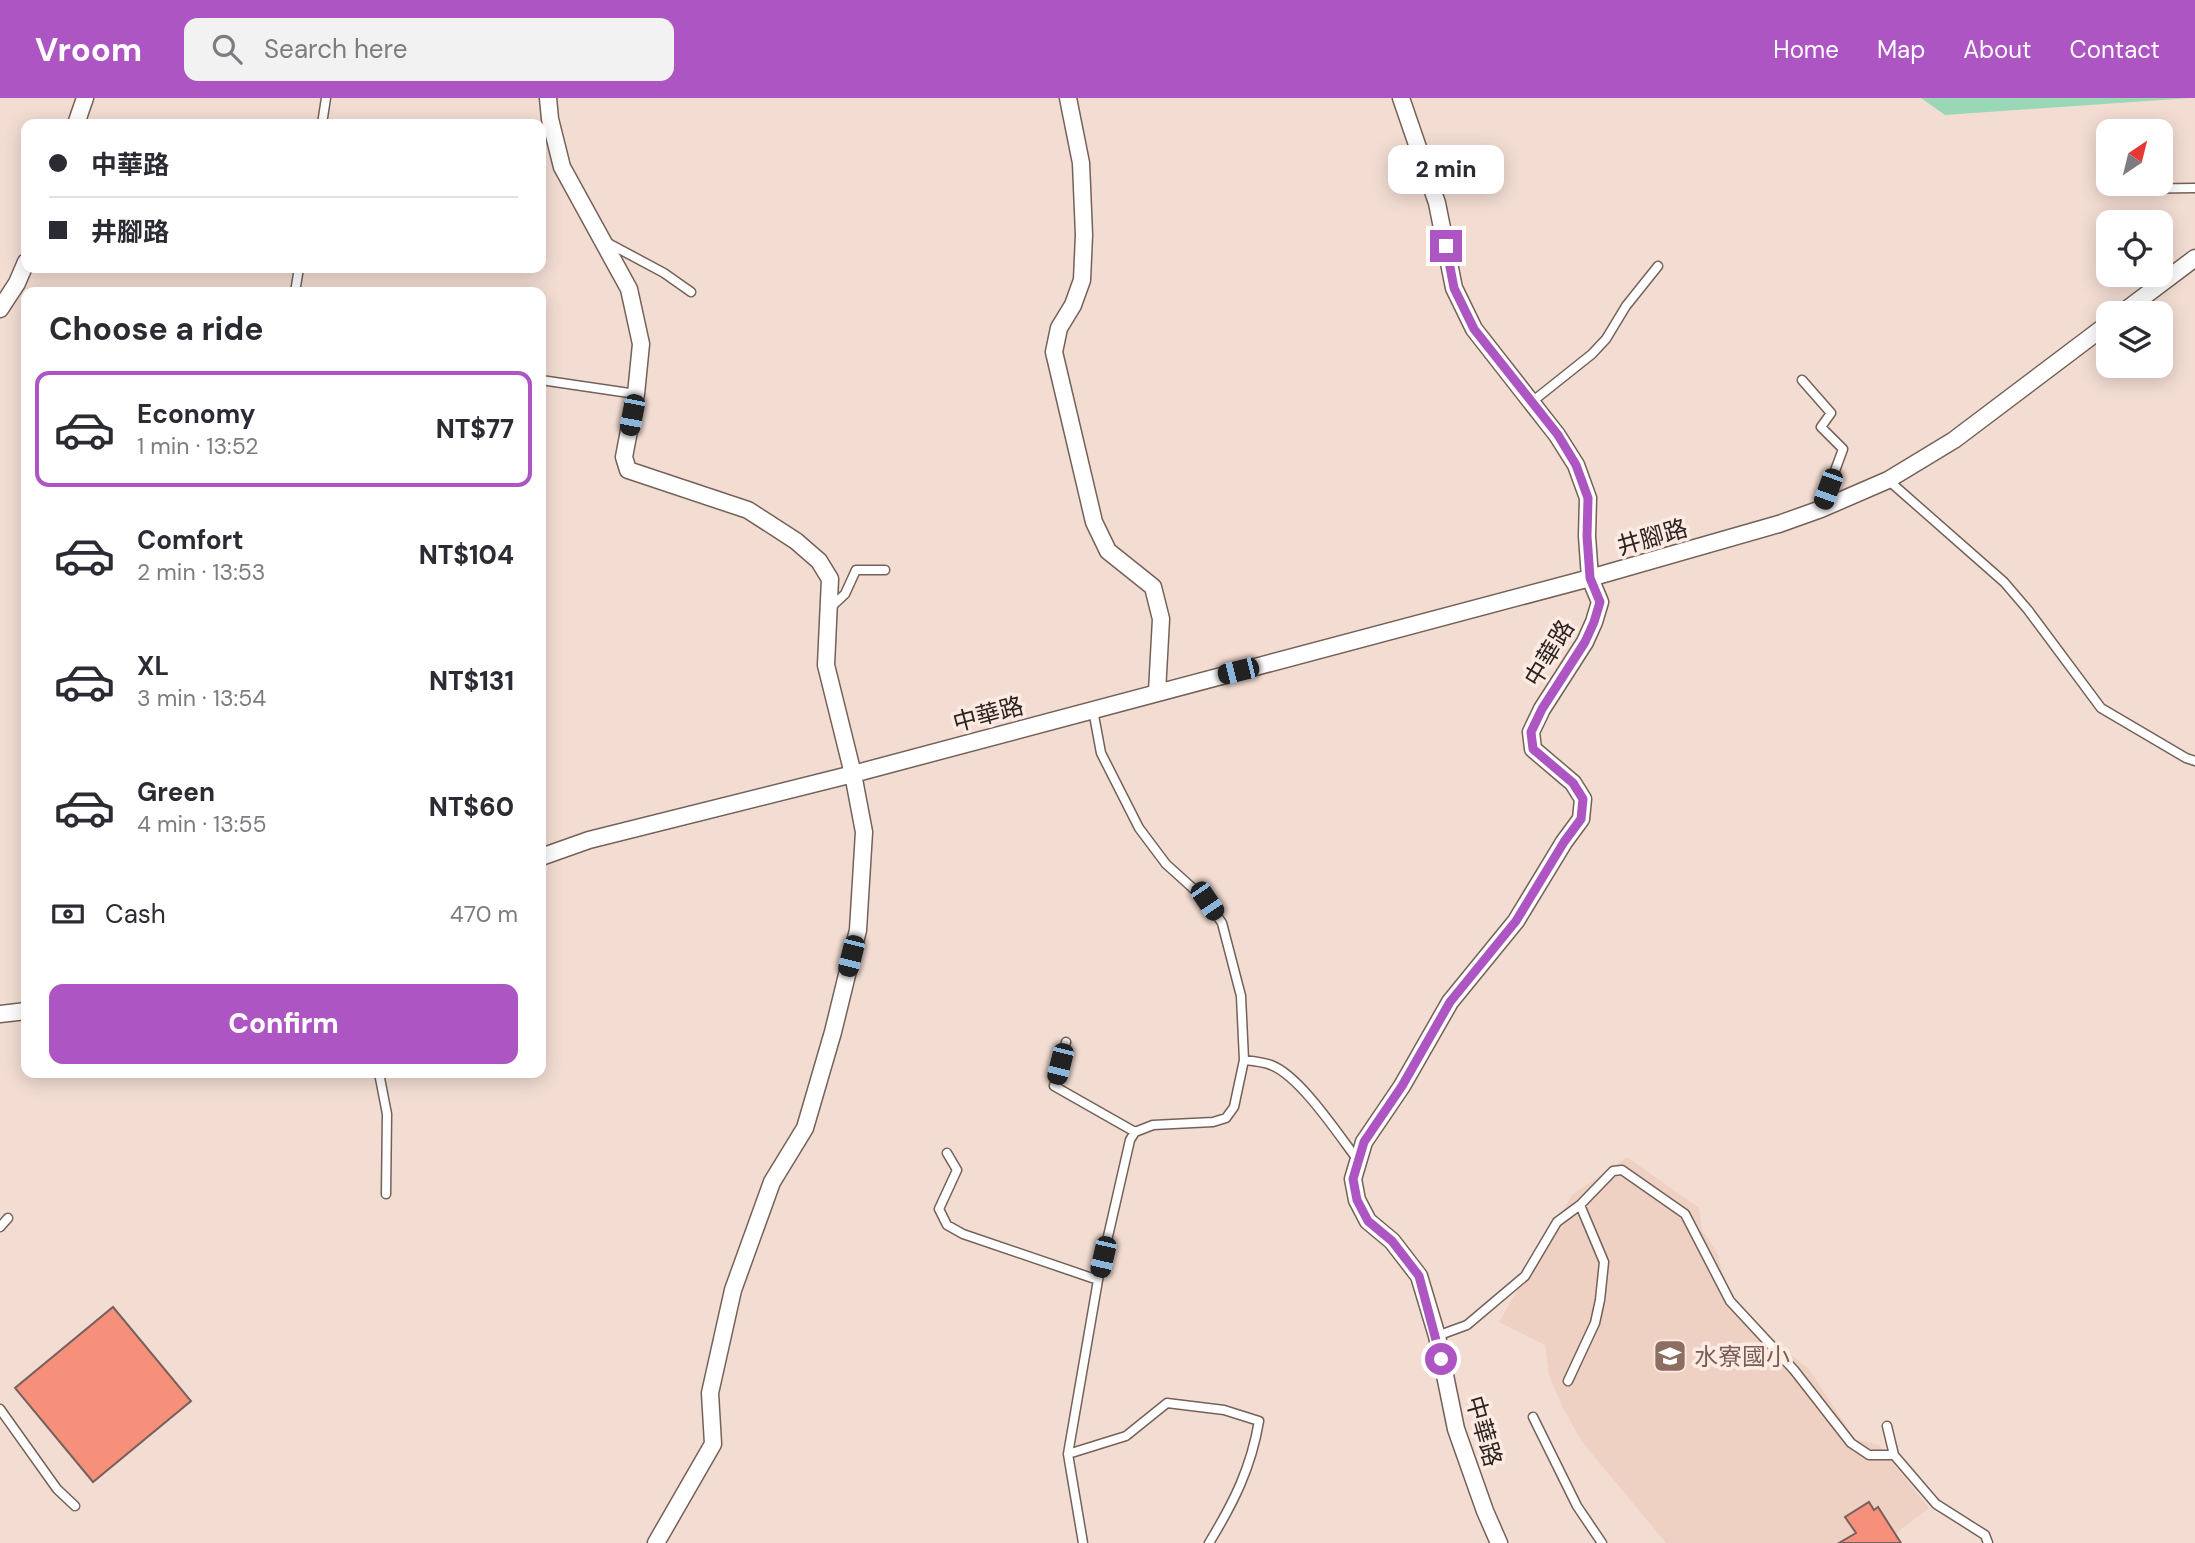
<!DOCTYPE html>
<meta charset="utf-8">
<style>
body{margin:0;font-family:"DM Sans","Noto Sans TC",sans-serif;background:#f2f2f3;color:#2b2b33;height:100vh;display:flex;flex-direction:column;font-size:26px;white-space:nowrap}
*{box-sizing:border-box;margin:0}
p{font-size:23px;color:#7c7c81}
.icon{flex:none;width:38px;height:38px;fill:none;stroke:currentColor;stroke-width:2;stroke-linecap:round;stroke-linejoin:round}
.map{position:relative;flex:1;overflow:hidden}
.sheet{position:absolute;left:21px;top:189px;width:525px;height:791px;display:flex;flex-direction:column;background:#fff;border-radius:14px;box-shadow:0 4px 18px #0003}
.sheet>*{flex:none}
.top-card{position:absolute;left:21px;top:21px;width:525px;height:154px;border-radius:14px;box-shadow:0 4px 18px #0003;display:grid;align-content:center;height:154px;padding:0 28px;background:#fff}
.needle{width:46px;rotate:35deg}
.controls{position:absolute;left:2096px;top:21px;display:grid;gap:14px}
.controls a{display:grid;place-items:center;width:77px;height:77px;border-radius:14px;background:#fff;box-shadow:0 4px 18px #0003;font-size:35px}
.end{position:absolute;width:32px;height:32px;margin:-16px;border:9px solid #ac55c3;background:#fff;box-shadow:0 0 0 4px #fff}
.from{border-radius:50%}
.bubble{position:absolute;height:49px;border-radius:14px;background:#fff;box-shadow:0 4px 18px #0003;font-size:23px;font-weight:800;line-height:49px;text-align:center}
.car{position:absolute;width:21px;height:42px;margin:-21px -10px;border-radius:9px;box-shadow:0 0 5px 2px #0007;background:linear-gradient(#222 24%,#8ab4d8 0 40%,#222 0 76%,#8ab4d8 0 86%,#222 0)}
.top-card b{display:flex;align-items:center;gap:24px;height:66px;font-size:26px}
.top-card b+b{border-top:2px solid #e1e1e2}
.top-card i{width:18px;height:18px;background:#2b2b33}
ul{padding:0;list-style:none}
li{display:flex;align-items:center;gap:21px;height:116px;margin:0 14px 10px;padding:0 14px;border:4px solid transparent;border-radius:14px}
li div{flex:1}
li b{display:block;font-size:26px}
li em{font-style:normal;font-weight:800}
li.on{border-color:#ac55c3}
li>.icon{width:63px;height:63px;stroke-width:1.5}
h2{padding:0 28px;font-size:32px;line-height:84px}
.pay{display:flex;align-items:center;gap:18px;height:77px;padding:0 28px;font-size:26px}
.pay p{margin-inline-start:auto}
.primary-button{display:flex;gap:14px;margin-top:auto;padding:14px 28px}
.primary-button a{flex:1;height:80px;border-radius:14px;background:#ac55c3;color:#fff;font-size:28px;font-weight:800;line-height:80px;text-align:center}
header{display:flex;align-items:center;gap:42px;box-sizing:border-box;height:98px;padding:0 35px;background:#ac55c3;color:#fff}
header strong{font-size:33px}
nav{display:flex;gap:38px;margin-inline-start:auto;font-size:24px}
.search{width:490px;height:63px;background:#f2f2f3;display:flex;align-items:center;gap:18px;box-sizing:border-box;padding:0 24px;border-radius:14px;color:#7c7c81;font-size:26px}
.map>svg:first-child{display:block}
</style>
<header>
<strong>Vroom</strong>
<div class="search"><svg class="icon" aria-label="search" viewBox="0 0 24 24"><circle cx="10" cy="10" r="6"/><path d="M15 15l6 6"/></svg>Search here</div>
<nav><a>Home</a><a>Map</a><a>About</a><a>Contact</a></nav>
</header>
<div class="map">
<svg width="2195" height="1445" viewBox="0 0 2195 1445">
<rect width="100%" height="100%" fill="#f3ddd3"/>
<path fill="#efd1c3" d="M1627,1059L1699,1110L1702,1132L1717,1154L1727,1192L1755,1229L1808,1270L1855,1341L1879,1347L1929,1410L1894,1437L1899,1445H1666L1582,1344L1562,1308L1549,1278L1545,1247L1499,1224L1572,1097Z"/>
<path fill="#99d7b7" d="M1921,0H2190L1945,17Z"/>
<path fill="#f6907b" stroke="#76615c" stroke-width="2" d="M113,1209L191,1303L93,1384L15,1290Z
M1869,1404L1874,1412L1878,1409L1901,1445H1839L1856,1435L1845,1419Z"/>
<g fill="none" stroke-linecap="round" stroke-linejoin="round">
<defs>
<path id="lane" d="M322,26L326,0
M2103,68L2109,84
M2111,86L2117,91L2195,90
M608,145L664,175L691,194
M295,194L299,170
M541,282L636,296
M1802,282L1831,315L1821,329L1843,351L1822,408
M1533,303L1592,256L1606,241L1626,208L1658,168
M1888,382L2004,484L2028,512L2101,610L2186,660L2195,663
M831,509L845,496L856,472H885
M1066,944L1054,988L1135,1034
M1244,962C1253,963 1263,964 1271,967C1300,978 1338,1036 1357,1061
M379,975L387,1016L386,1096
M947,1055L957,1072L939,1111L947,1127L963,1136L1098,1182
M0,1129L8,1120
M1437,1238L1467,1227L1525,1178L1557,1124L1580,1107
M1568,1283L1595,1225L1600,1202L1604,1164L1580,1107L1613,1073L1622,1072L1685,1116L1730,1203L1794,1272L1851,1345L1869,1357H1894L1887,1328
M0,1311L57,1391L75,1408
M1533,1319L1577,1408L1602,1445
M1068,1356L1126,1338L1167,1305L1224,1312L1259,1323C1251,1370 1234,1404 1209,1445
M1894,1357L1936,1406L1985,1437L1988,1445
M1083,1445L1068,1356L1098,1182L1130,1042L1135,1034L1153,1027L1213,1024L1226,1020L1234,1009L1244,962L1241,898L1222,825L1207,803L1166,766L1139,730L1101,655L1093,612"/>
<path id="street" d="M548,0L550,21L562,69L629,191L641,246L636,296L624,359L628,372L748,412L796,443L819,463L830,481L826,567L853,676L864,734L858,832L833,934L805,1030L772,1084L733,1192L710,1295L713,1346L656,1445
M1068,0L1081,65L1084,137L1082,182L1073,207L1059,230L1054,254L1094,424L1108,453L1153,489L1161,521L1157,594
M1401,0L1437,105L1454,190L1474,231L1557,337L1576,367L1588,400L1587,438L1590,480L1600,504L1594,524L1585,544L1542,611L1531,634L1533,651L1573,685L1583,701L1581,721L1564,744L1516,823L1450,904L1402,988L1364,1044L1353,1081L1357,1102L1368,1123L1392,1143L1419,1178L1437,1238L1456,1331L1485,1413L1499,1445
M76,26L85,0
M0,211L17,185L26,164
M2122,215L2195,160
M541,759L589,742L853,676L1590,480L1779,426L1821,411L1888,382L1954,342L2109,225
M0,916L26,913"/>
</defs>
<use href="#lane" stroke="#746158" stroke-width="11"/>
<use href="#street" stroke="#746158" stroke-width="19"/>
<use href="#lane" stroke="#fff" stroke-width="8"/>
<use href="#street" stroke="#fff" stroke-width="16"/>
</g>
<g fill="none" stroke-linecap="round" stroke-linejoin="round">
<path stroke="#ac55c3" stroke-width="9" d="M1441,1261L1419,1178L1392,1143L1368,1123L1357,1102L1353,1081L1364,1044L1402,988L1450,904L1516,823L1564,744L1581,721L1583,701L1573,685L1533,651L1531,634L1542,611L1585,544L1594,524L1600,504L1590,480L1587,438L1588,400L1576,367L1558,337L1474,231L1454,190L1446,148"/>
</g>
<defs>
<symbol id="school-square" viewBox="-11 -11 22 22"><rect x="-9" y="-9" width="18" height="18" rx="4" fill="#8d6e63" stroke="#fdebe3"/><path d="M0-5L7-2L0 1L-7-2ZM-4 1L0 2.5L4 1V4Q0 6-4 4Z" fill="#fff"/></symbol>
</defs>
<g fill-rule="evenodd">
<use href="#school-square" x="1651" y="1239" width="38" height="38"/>
</g>
<g text-anchor="middle" dominant-baseline="central" stroke-width="7" stroke-linejoin="round" paint-order="stroke">
<g font-size="24" fill="#2c2420" stroke="#fdebe3">
<text transform="translate(1652 439) rotate(-16)">井腳路</text>
<text transform="translate(1549 555) rotate(-59)">中華路</text>
<text transform="translate(988 616) rotate(-15)">中華路</text>
<text transform="translate(1484 1333) rotate(74)">中華路</text>
</g>
<g font-size="24" fill="#785e54" stroke="#fdebe3" text-anchor="start">
<text x="1694" y="1258">水寮國小</text>
</g>
</g>
</svg>
<div class="controls">
<a><svg class="needle" viewBox="-14 -14 28 28"><path d="M0-13l5 13h-10z" fill="#e53935"/><path d="M0 13l5-13h-10z" fill="#7c7c81"/></svg></a>
<a><svg class="icon" aria-label="locate" viewBox="0 0 24 24"><circle cx="12" cy="12" r="6"/><path d="M12 2v4M12 18v4M2 12h4M18 12h4"/></svg></a>
<a><svg class="icon" aria-label="layers" viewBox="0 0 24 24"><path d="M12 4l9 5-9 5-9-5zM3 14l9 5 9-5"/></svg></a>
</div>
<i class="end from" style="left:1441px;top:1261px"></i>
<i class="end" style="left:1446px;top:148px"></i>
<div class="bubble" style="left:1388px;top:47px;width:116px">2 min</div>
<i class="car" style="left:632px;top:317px;rotate:191deg"></i>
<i class="car" style="left:1828px;top:391px;rotate:200deg"></i>
<i class="car" style="left:1238px;top:573px;rotate:256deg"></i>
<i class="car" style="left:1207px;top:803px;rotate:146deg"></i>
<i class="car" style="left:851px;top:858px;rotate:194deg"></i>
<i class="car" style="left:1060px;top:966px;rotate:194deg"></i>
<i class="car" style="left:1103px;top:1159px;rotate:193deg"></i>
<div class="top-card">
<b><i class="from"></i>中華路</b>
<b><i></i>井腳路</b>
</div>
<section class="sheet">
<h2>Choose a ride</h2>
<ul>
<li class="on"><svg class="icon" aria-label="car" viewBox="0 0 24 24"><path d="M5 17H2v-5l4-1 3-4h7l3 4 3 1v5h-3M9 17h6M6 11h13"/><circle cx="7" cy="17" r="2"/><circle cx="17" cy="17" r="2"/></svg><div><b>Economy</b><p>1 min · 13:52</p></div><em>NT$77</em></li>
<li><svg class="icon" aria-label="car" viewBox="0 0 24 24"><path d="M5 17H2v-5l4-1 3-4h7l3 4 3 1v5h-3M9 17h6M6 11h13"/><circle cx="7" cy="17" r="2"/><circle cx="17" cy="17" r="2"/></svg><div><b>Comfort</b><p>2 min · 13:53</p></div><em>NT$104</em></li>
<li><svg class="icon" aria-label="car" viewBox="0 0 24 24"><path d="M5 17H2v-5l4-1 3-4h7l3 4 3 1v5h-3M9 17h6M6 11h13"/><circle cx="7" cy="17" r="2"/><circle cx="17" cy="17" r="2"/></svg><div><b>XL</b><p>3 min · 13:54</p></div><em>NT$131</em></li>
<li><svg class="icon" aria-label="car" viewBox="0 0 24 24"><path d="M5 17H2v-5l4-1 3-4h7l3 4 3 1v5h-3M9 17h6M6 11h13"/><circle cx="7" cy="17" r="2"/><circle cx="17" cy="17" r="2"/></svg><div><b>Green</b><p>4 min · 13:55</p></div><em>NT$60</em></li>
</ul>
<div class="pay"><svg class="icon" aria-label="cash" viewBox="0 0 24 24"><path d="M3 7h18v10H3z"/><circle cx="12" cy="12" r="2"/></svg>Cash<p>470 m</p></div>
<div class="primary-button"><a>Confirm</a></div>
</section>
</div>
